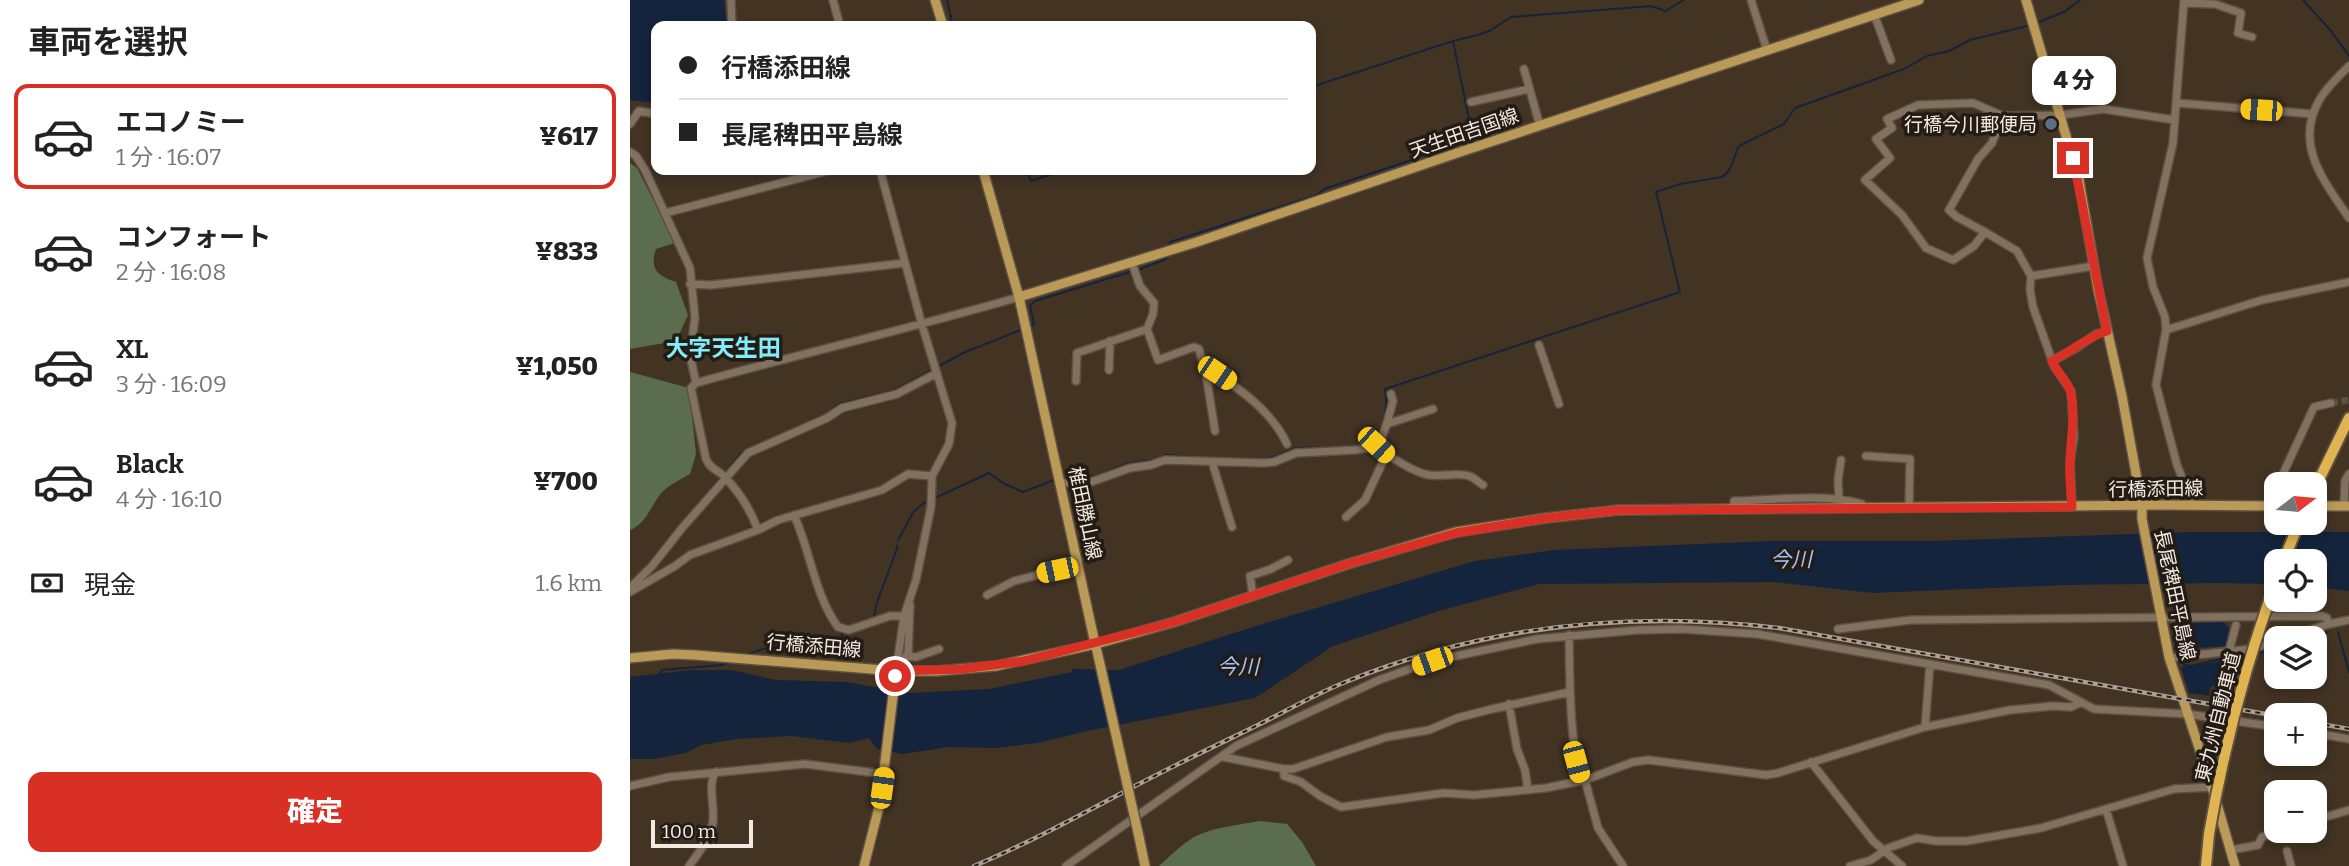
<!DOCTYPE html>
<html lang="ja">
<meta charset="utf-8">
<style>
body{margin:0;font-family:Bitter,"Noto Sans JP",serif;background:#f2f2f2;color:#222;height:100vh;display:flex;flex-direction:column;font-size:26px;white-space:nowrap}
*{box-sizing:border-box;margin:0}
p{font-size:23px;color:#767676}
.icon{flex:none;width:38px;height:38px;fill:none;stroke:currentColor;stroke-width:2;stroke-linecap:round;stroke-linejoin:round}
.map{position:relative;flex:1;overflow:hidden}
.drawer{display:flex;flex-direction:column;background:#fff;width:630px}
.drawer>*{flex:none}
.hud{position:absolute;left:21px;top:21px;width:665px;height:154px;border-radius:14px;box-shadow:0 4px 10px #0003;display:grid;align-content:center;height:154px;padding:0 28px;background:#fff}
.needle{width:46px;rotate:74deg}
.controls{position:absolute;left:1634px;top:472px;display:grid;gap:14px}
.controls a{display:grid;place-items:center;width:63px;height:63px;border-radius:14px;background:#fff;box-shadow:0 4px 10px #0003;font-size:35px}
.scale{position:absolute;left:21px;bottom:18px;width:102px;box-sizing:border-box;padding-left:7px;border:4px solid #f4eae1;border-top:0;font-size:19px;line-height:24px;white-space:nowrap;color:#f4eae1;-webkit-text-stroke:5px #231c15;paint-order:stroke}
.end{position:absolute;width:32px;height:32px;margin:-16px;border:9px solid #d93025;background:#fff;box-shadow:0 0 0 4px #fff}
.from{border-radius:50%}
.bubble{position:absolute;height:49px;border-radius:14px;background:#fff;box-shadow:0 4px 10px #0003;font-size:23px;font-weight:800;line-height:49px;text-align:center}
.car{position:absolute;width:21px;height:42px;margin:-21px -10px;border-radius:9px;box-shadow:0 0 5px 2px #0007;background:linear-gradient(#f5c518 24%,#345 0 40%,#f5c518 0 76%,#345 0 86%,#f5c518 0)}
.hud b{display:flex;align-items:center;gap:24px;height:66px;font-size:26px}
.hud b+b{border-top:2px solid #e0e0e0}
.hud i{width:18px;height:18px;background:#222}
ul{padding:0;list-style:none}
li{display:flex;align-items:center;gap:21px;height:105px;margin:0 14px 10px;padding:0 14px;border:4px solid transparent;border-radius:14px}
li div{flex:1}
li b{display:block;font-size:26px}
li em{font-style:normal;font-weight:800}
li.active{border-color:#d93025}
li>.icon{width:63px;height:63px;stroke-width:1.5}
h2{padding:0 28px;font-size:32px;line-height:84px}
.pay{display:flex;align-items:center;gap:18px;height:77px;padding:0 28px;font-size:26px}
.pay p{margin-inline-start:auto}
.action{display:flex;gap:14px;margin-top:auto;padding:14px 28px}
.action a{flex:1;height:80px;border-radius:14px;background:#d93025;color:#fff;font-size:28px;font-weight:800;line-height:80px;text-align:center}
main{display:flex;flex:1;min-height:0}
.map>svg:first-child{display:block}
</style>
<main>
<section class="drawer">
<h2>車両を選択</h2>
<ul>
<li class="active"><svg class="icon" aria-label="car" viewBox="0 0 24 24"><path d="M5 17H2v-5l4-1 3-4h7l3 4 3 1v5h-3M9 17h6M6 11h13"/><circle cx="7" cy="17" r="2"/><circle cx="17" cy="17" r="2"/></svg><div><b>エコノミー</b><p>1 分 · 16:07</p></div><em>¥617</em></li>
<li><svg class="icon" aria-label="car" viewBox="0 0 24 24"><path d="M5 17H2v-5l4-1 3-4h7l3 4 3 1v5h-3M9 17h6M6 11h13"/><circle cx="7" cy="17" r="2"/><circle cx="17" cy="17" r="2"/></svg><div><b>コンフォート</b><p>2 分 · 16:08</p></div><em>¥833</em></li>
<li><svg class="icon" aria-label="car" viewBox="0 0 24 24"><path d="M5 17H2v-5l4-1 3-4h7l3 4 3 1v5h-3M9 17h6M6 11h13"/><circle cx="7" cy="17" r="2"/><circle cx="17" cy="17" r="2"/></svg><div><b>XL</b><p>3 分 · 16:09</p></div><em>¥1,050</em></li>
<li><svg class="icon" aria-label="car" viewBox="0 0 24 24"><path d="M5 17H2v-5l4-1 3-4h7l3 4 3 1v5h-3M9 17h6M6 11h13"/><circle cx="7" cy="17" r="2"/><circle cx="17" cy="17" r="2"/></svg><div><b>Black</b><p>4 分 · 16:10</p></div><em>¥700</em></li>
</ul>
<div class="pay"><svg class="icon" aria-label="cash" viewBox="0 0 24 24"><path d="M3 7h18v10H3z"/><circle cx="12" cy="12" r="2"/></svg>現金<p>1.6 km</p></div>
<div class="action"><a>確定</a></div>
</section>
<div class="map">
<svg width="1719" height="866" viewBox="0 0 1719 866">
<rect width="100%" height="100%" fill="#423323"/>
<path fill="#5a6d4e" d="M0,163L7,168L45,243L26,249C19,269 28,276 46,282L58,315L46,341L0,349Z
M0,372L59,388L66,454L60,474C51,479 39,485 32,492C21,505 17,523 0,530Z
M630,821L657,824L672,842L686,866H529C540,856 551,845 564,837C584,827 609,825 630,821Z"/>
<path fill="#14243c" d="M0,0H94L97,26H26V103L0,100Z
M1562,532H1719V591L1685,587V562H1647V584L1587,583L1437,585L1243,593L1143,582L909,584L812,610L703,646L625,698L457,731L408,743L366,748L319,747L273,754L247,749L239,738L219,743L162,736L106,739L71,745L56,753L24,759H0V677L61,670H101L146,680L216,682L280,693L359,689L442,672V669L489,670L626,626L845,561L924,550L1142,541H1300Z
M1593,622L1599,628L1596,646L1549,649L1544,624Z
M1592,661L1586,684L1580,688L1579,696L1559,693L1551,667Z"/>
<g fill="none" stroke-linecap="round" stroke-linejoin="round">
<path stroke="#14243c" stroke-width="2" d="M317,0L323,26
M1673,0L1701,31L1719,56
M1406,23L1434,12L1450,0
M681,87L823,41L848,35L861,30L881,17L1021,6L1035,11L1054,0
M397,170L401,181L434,170
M539,248L540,242L687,195L694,189L785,159V154L802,148L806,151L843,139L823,41
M508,270L536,259L537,256
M398,327L404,324L400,306L405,301L503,271
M309,366L333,353L393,329
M121,448L195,415L209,404L263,391L304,369
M96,472L110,454L116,451
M433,480L465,476L499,463L524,460L536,455C566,457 609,462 638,458C649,457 658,449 669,448C685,447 731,451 743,440C755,428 758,405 755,389L1050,292L1026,192L1050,184L1092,177C1103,171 1103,157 1109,146L1154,124L1165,108L1274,69L1297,56L1319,51L1340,40L1401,25
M305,498L359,473L373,483L393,492L424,480
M73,499L92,476
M268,540L284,511L298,500
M15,568L58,516
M244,618L246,605L267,549V546
M1708,632L1719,672
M1676,639L1698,632
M1627,653L1647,650
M116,655C125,651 134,648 144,647C167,647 190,656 213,646L212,633
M1602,657L1615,655
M1554,665L1561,666L1591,659
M30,674L32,670L92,665L101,661"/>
<path stroke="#5d4e40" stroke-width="7" stroke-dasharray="7 3.5" stroke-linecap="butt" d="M1701,403L1719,400"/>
<defs>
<path id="minor" d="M101,0L102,26
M203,0L210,26
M1121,0L1137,50
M1554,0L1543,143L1517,258L1523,287L1535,317L1536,330L1526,385L1547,465L1563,505
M1554,3L1585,4L1611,13L1608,33L1622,37
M1244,14L1261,60
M1719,66C1709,76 1697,87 1690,99C1663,144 1694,181 1719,218
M894,69L910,126
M841,102L899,89
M1547,103L1683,114
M0,124L9,111L26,114
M0,152L6,156L15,170L60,268L65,318L60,355L66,383L61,388L76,459C80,469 88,470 95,477C109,492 121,511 128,530
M250,170L292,325L322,423L319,444L302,476L301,507L286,580L274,616L266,671
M35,213L201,170
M1355,232L1327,217L1319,210L1348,159L1362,143L1373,116
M502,263L510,286L524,303L523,314L517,329L528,360L564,347L569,349L576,374L585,431
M1464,266L1401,276L1387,251L1355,232L1344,246L1323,260L1296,248L1272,215L1235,180L1260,158L1246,139L1262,128L1257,119L1288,105L1343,103L1373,116L1431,115L1473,109L1545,120
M1401,276L1400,290L1403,307L1424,366L1441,391L1444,437L1440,462L1442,507
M60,284L81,285L275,263
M1536,330L1632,300L1719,282
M909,345L929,404
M1422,361L1448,347L1466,334L1477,331
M574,365C605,386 641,409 657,444
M479,370L480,341
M446,381L447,353L517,329
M66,383C173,353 282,328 389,297
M757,424L803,409
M746,445C756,455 785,473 799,475C812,477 827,472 839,476C844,477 849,483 853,485
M1236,456L1280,459L1279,508
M582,462L602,527
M1652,476L1684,407L1701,403
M431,483L461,482L500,468L521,465L535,460L632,463L644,462L666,453L725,450L743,447L752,437L757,423L763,401L761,394
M1209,499L1208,480L1211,460
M1714,506L1715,481L1719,474
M1104,509V501C1142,500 1197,493 1232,504V509
M164,515C180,550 185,596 208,627L219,630L260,616H274
M716,517L735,500L756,455
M0,588L22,566L53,527L118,453L197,418L212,408L267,394L307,373
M0,592L45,566L60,555L128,530L148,520L252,490L278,474L302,476
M357,595L384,581L427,570L448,561
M623,596L620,576L641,569L658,560
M1208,629L1281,620L1692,616L1697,618L1699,624L1719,620
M939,635C940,682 939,735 951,780
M1653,639L1699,624
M276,656L286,657L309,649
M278,656L280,605
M1539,658L1621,649L1647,641
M1587,696L1606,625
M879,704L887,749L895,770L898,790
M1295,727L1300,664
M1685,733L1719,739
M593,757L654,769H663L757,737L799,730L827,718L862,709L940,692
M1181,762L1243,841L1272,866
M654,769V776L671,782L690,796L711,807L814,793L844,795L916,788L955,780L1003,762L1019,760L1136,775L1148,773L1295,727L1380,710L1422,706L1441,707L1450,703
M955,780L968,828L993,866
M0,786L39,777L175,764L254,774
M1476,809L1493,866
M1685,820L1719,810
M1601,850L1628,845L1632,837L1650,831
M1657,851L1661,866
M59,866C69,853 80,838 83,822C85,806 77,784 86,772
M436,866L606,746L749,680L802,661L907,639L1008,630L1051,629L1127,634L1419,685L1464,709L1557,714L1647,727
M1220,866L1241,860L1258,848L1287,838L1306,841H1337L1411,828L1544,789L1582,787"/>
<path id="major" d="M305,0L313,26
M1396,0L1449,180L1468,289L1492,396L1512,507V519L1539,657L1582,787L1605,866
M353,170L389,297L466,648
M389,297L567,242L830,152L1289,0
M1685,506H1719
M0,658L43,654L65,655L266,671H307L366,666L466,644L544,622L718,564L826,532L916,518L989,510L1532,505L1647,506
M509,837L515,866
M234,866L250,803L266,671"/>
<path id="highway" d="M1685,488L1719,418
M1653,562L1669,523
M1576,866L1579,834"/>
</defs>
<use href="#minor" stroke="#5d5043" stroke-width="10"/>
<use href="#major" stroke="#5d5043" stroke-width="12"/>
<use href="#highway" stroke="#5d5043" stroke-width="14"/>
<use href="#minor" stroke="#837160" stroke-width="7"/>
<use href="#major" stroke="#bb9a57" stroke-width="9"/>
<use href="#highway" stroke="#e0b551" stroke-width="10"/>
<defs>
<path id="rail" d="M1685,723L1719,729
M344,866C399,843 452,814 505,786C545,765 587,745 628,725C656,711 684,695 713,683C854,625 998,610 1149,628L1647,716"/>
</defs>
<use href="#rail" stroke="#ab9f93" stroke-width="4.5"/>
<use href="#rail" stroke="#231c15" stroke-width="2" stroke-dasharray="5" stroke-linecap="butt"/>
<defs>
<path id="major-bridge" d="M467,651L509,837"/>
<path id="highway-bridge" d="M1579,834C1594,747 1616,662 1647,579"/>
</defs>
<use href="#major-bridge" stroke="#5d5043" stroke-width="12" stroke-linecap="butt"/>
<use href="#highway-bridge" stroke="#5d5043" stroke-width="14" stroke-linecap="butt"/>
<use href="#major-bridge" stroke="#bb9a57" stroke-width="9"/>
<use href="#highway-bridge" stroke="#e0b551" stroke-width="10"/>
</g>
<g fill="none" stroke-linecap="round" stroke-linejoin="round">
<path stroke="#d93025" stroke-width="9" d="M265,676L266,671L332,669L394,661L544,622L718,564L826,533L916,518L989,510L1442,507C1441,493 1439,478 1440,464C1440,440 1446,418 1441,393C1438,381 1427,373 1422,361C1440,352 1459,336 1477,331L1443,158"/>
</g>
<circle fill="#5c6f8a" stroke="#231c15" stroke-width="2.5" cx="1421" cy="124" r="7"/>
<g text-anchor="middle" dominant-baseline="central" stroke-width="7" stroke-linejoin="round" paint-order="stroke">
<g font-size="19" fill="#f4eae1" stroke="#231c15" text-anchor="end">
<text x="1407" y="124">行橋今川郵便局</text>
</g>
<g font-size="19" fill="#f4eae1" stroke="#231c15">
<text transform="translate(834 133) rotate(-19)">天生田吉国線</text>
<text transform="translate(1526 489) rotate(-1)">行橋添田線</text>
<text transform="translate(455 513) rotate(78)">椎田勝山線</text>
<text transform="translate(1545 595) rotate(78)">長尾稗田平島線</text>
<text transform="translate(184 646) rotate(5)">行橋添田線</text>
<text transform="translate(1588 717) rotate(-76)">東九州自動車道</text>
</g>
<g font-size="21" font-style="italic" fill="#a5c6fa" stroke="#231c15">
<text transform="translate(1161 560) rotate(-1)">今川</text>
<text x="608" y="667">今川</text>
</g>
<g font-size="23" font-weight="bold" fill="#82ecfa" stroke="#231c15">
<text x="93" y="348">大字天生田</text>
</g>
</g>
</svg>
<div class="controls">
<a><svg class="needle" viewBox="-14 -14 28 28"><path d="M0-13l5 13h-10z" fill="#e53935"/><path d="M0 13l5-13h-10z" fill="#767676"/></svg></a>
<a><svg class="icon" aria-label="locate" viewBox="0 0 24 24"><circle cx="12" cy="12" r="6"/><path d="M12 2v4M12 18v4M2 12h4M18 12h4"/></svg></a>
<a><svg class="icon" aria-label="layers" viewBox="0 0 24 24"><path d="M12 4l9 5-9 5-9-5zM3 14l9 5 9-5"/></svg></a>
<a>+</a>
<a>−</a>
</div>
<div class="scale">100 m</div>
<i class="end from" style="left:265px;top:676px"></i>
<i class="end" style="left:1443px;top:158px"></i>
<div class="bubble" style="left:1402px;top:56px;width:84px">4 分</div>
<i class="car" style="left:1631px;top:110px;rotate:274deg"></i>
<i class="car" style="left:587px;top:373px;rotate:124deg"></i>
<i class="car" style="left:746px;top:445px;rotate:133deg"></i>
<i class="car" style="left:427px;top:570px;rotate:258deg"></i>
<i class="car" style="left:802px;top:661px;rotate:250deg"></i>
<i class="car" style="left:946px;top:762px;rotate:165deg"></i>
<i class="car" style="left:252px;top:788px;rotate:8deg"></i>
<div class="hud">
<b><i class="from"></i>行橋添田線</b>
<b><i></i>長尾稗田平島線</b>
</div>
</div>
</main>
